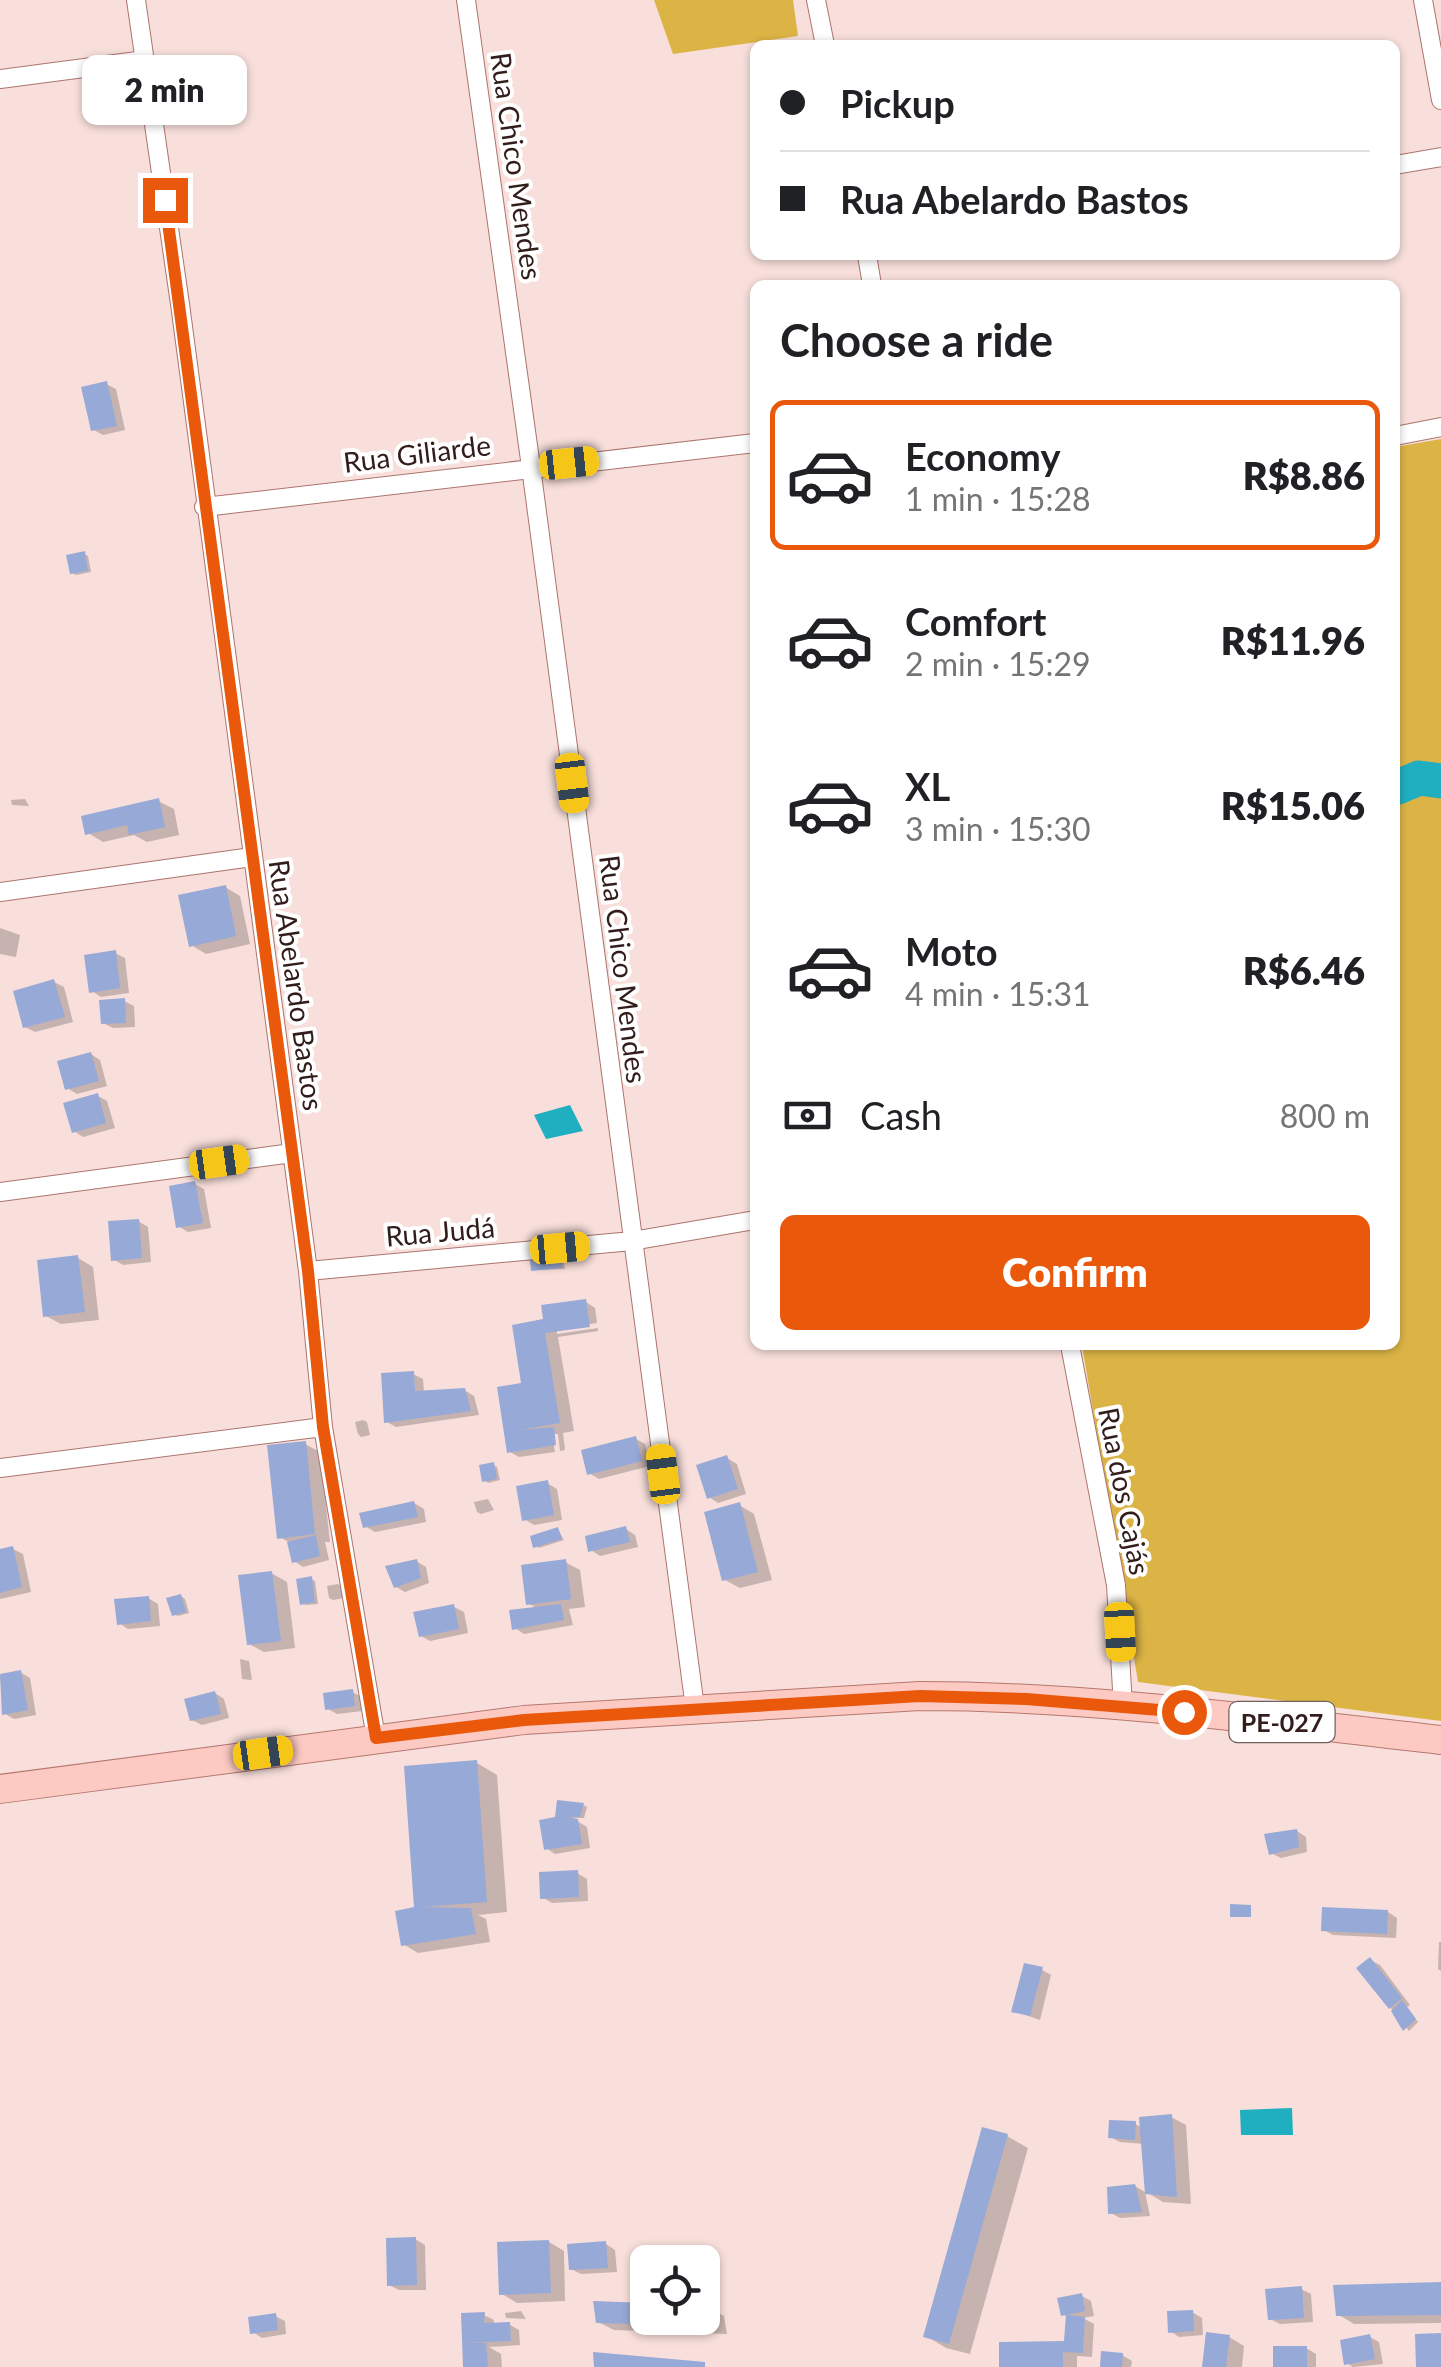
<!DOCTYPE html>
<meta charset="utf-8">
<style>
body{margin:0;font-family:Lato,sans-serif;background:#f6f6f6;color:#202124;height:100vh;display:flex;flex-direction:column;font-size:38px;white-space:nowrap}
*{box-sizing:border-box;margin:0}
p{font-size:32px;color:#757577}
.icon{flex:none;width:55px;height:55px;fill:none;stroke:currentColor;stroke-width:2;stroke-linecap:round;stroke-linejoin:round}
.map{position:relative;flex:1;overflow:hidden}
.side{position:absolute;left:750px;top:280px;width:650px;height:1070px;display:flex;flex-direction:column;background:#fff;border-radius:15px;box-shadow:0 2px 8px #0004}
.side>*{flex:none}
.top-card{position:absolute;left:750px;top:40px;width:650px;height:220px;border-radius:15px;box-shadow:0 2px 8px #0004;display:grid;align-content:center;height:220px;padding:0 30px;background:#fff}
.tools{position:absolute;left:630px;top:2245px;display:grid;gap:20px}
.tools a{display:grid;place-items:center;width:90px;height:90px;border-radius:15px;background:#fff;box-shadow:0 2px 8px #0004;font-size:50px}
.end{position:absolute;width:45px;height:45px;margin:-22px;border:12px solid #ea580c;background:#fff;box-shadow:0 0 0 5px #fff}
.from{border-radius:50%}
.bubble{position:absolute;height:70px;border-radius:15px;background:#fff;box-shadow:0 2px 8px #0004;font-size:32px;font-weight:800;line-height:70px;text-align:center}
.car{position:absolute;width:30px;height:60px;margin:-30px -15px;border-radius:12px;box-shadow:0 0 8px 2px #0007;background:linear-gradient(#f5c518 24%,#345 0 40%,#f5c518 0 76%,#345 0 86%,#f5c518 0)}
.top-card b{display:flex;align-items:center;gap:35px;height:95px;font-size:38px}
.top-card b+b{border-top:2px solid #e0e0e0}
.top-card i{width:25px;height:25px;background:#202124}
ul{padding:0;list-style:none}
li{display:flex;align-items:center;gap:30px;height:150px;margin:0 20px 15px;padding:0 10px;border:5px solid transparent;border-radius:15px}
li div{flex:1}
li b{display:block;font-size:38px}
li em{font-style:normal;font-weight:800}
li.current{border-color:#ea580c}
li>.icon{width:90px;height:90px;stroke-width:1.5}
h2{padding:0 30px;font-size:45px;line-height:120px}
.pay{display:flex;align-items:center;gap:25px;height:110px;padding:0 30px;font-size:38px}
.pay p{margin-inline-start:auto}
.action{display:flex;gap:20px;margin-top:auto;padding:20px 30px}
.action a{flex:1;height:115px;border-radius:15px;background:#ea580c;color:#fff;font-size:40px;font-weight:800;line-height:115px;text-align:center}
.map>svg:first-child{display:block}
</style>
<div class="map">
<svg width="1441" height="2367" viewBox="0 0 1441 2367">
<rect width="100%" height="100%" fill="#f8dfdb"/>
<path fill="#dcb446" d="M654,0H793L798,36L673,54Z
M1441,439V1721L1138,1682L1082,1345H1395V447Z"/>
<path fill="#20aec1" d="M570,1105L583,1131L546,1139L534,1115Z
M1292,2108L1293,2135H1241L1240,2110Z"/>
<path fill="#0003" d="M106,384L116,389L125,430L103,435L94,430Z
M84,554L88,556L91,572L76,575L72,573Z
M25,799L29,806L12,805L11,800Z
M158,801L174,809L179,835L147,842L134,835L103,842L88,833Z
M225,887L240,896L250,944L206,954L191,945Z
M0,928L20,935L16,957L0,954Z
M115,953L125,958L129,993L101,997L92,991Z
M54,982L64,987L73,1022L35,1032L25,1027Z
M124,1001L134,1006L135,1027L113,1028L103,1023Z
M91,1054L100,1060L107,1086L77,1094L67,1088Z
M98,1096L107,1101L115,1128L83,1137L74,1131Z
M195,1184L204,1189L211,1228L188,1232L178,1226Z
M138,1221L148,1227L151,1262L123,1265L113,1259Z
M78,1258L93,1267L99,1320L61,1324L46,1316Z
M561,1260L564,1262L565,1269L533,1270Z
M586,1302L595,1308L597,1323L557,1329V1334L598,1328V1331L558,1337L574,1431L563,1433L565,1450L560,1451L558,1434H552L555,1452L519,1457L510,1452L542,1322Z
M413,1374L423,1379L424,1393L464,1390L474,1396L479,1415L396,1427L387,1422Z
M363,1420L367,1422L370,1435L361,1437L358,1434L355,1422Z
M636,1439L645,1444L650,1466L599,1479L589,1473Z
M305,1444L320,1452L330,1542H325L329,1560L303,1567L294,1561L290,1543L280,1537Z
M727,1458L737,1464L746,1494L718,1503L709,1497Z
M493,1465L497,1467L500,1480L488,1483L484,1480Z
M547,1483L557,1489L562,1520L534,1525L524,1519Z
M488,1499L494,1510L481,1514L477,1512L474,1502Z
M414,1503L424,1509L426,1522L375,1532L365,1526Z
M739,1505L754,1514L772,1580L740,1588L725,1580Z
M626,1529L635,1535L638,1547L600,1556L591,1550Z
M558,1530L564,1540L539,1548L535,1546Z
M13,1549L23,1554L31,1592L0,1599V1552Z
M416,1561L426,1567L429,1583L405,1592L396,1587Z
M565,1562L580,1570L585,1607L569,1609L573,1625L524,1634L515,1628L538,1609L528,1603Z
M271,1573L287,1582L295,1648L264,1652L249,1644Z
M311,1579L315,1581L318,1604L306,1605L302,1603Z
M338,1584L342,1587L344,1598L333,1600L329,1598L327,1586Z
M181,1596L185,1599L189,1613L178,1616L174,1614Z
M148,1598L158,1604L160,1626L128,1629L119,1623Z
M454,1607L464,1612L468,1633L430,1641L421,1636Z
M240,1659L249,1661L252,1680L242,1679Z
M20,1672L30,1678L36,1715L14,1719L5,1714L0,1676Z
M352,1692L362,1697L363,1711L337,1714L328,1709Z
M215,1693L224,1699L229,1718L202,1725L192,1720Z
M477,1763L497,1775L507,1912L478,1915L486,1919L490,1942L418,1953L403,1944L427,1912L417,1906Z
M583,1805L587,1807L584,1818H572L587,1827L590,1848L555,1854L546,1848L557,1816Z
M1297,1831L1306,1837L1307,1852L1281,1858L1271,1853Z
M577,1873L587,1879L588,1901L552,1903L542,1897Z
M1388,1912L1397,1918L1396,1938L1333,1935L1324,1930Z
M1439,1942H1441V1971L1438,1969Z
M1370,1960L1380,1965L1410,2005L1407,2007L1418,2022L1409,2031L1390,2007Z
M1042,1970L1051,1975L1040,2020L1014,2011Z
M1171,2117L1186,2125L1191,2204L1163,2202L1148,2193L1144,2144L1120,2142L1110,2137L1135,2124L1143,2128Z
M1007,2136L1028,2148L970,2354L946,2348L926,2336Z
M1135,2186L1145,2192L1150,2216L1120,2218L1111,2213Z
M415,2239L425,2245L426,2290H399L389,2285Z
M549,2242L564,2251L565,2301L517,2303L502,2294Z
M606,2244L615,2250L617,2272L581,2274L571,2269Z
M1441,2284V2323L1354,2324L1339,2315Z
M1301,2289L1311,2294L1313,2322L1280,2324L1270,2319Z
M1082,2296L1091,2301L1094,2316L1083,2318L1094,2324L1092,2357L1077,2356V2367H1001L1066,2346L1068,2318L1063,2314Z
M708,2307L724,2316L727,2334L614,2330L598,2322L702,2318Z
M521,2311L526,2319L506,2318L505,2313Z
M1192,2312L1202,2318L1203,2335L1179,2337L1170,2331Z
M484,2315L494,2320L493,2326L510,2325L519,2330L520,2345L489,2347L501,2354L502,2367H466L464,2316Z
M275,2316L285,2321L286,2334L262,2338L253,2332Z
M1229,2337L1244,2346L1242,2367H1204Z
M1370,2337L1379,2342L1383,2364L1353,2367L1347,2363Z
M1306,2348L1316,2354V2367H1276Z
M1122,2355L1132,2361L1131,2367H1103Z"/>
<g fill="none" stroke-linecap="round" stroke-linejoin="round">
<path stroke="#20aec1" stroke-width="35" d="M1395,788L1419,778L1441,781"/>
</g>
<path fill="#97a9d7" d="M107,381L117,426L91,431L81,387Z
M85,551L88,571L70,574L66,555Z
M159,798L165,827L129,835L127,825L85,835L81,816Z
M226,885L236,936L189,947L178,895Z
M116,950L120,988L89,993L84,955Z
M54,979L65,1017L23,1028L13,991Z
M125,998L126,1023L101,1024L99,1000Z
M91,1052L99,1081L65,1090L57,1061Z
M98,1093L106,1123L72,1133L63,1103Z
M195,1181L203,1223L176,1228L169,1186Z
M139,1219L142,1258L111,1261L108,1221Z
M78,1255L85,1312L43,1317L37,1260Z
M561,1257L562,1268L531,1271L530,1260Z
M586,1299L590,1327L545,1333L560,1423L519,1430L554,1427L556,1445L507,1453L497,1387L521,1383L512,1325L543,1319L541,1305Z
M414,1371L415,1391L465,1388L471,1411L384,1423L381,1373Z
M636,1436L642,1461L587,1475L581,1450Z
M306,1441L315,1534L277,1539L267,1445Z
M727,1455L738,1489L707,1499L696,1465Z
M494,1462L497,1479L482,1482L479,1465Z
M548,1480L554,1515L522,1521L516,1486Z
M414,1501L418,1517L363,1528L359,1513Z
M740,1502L758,1572L722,1581L704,1512Z
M626,1526L630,1542L588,1552L585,1536Z
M558,1527L562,1539L533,1548L530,1536Z
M316,1535L320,1556L292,1563L287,1542Z
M13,1546L22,1587L0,1593V1549Z
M417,1559L421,1578L394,1588L385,1566Z
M566,1559L571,1599L526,1605L521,1565Z
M272,1571L281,1641L247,1645L238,1575Z
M312,1576L315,1602L300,1605L296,1579Z
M181,1594L186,1612L172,1616L166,1598Z
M149,1596L151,1621L117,1625L114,1599Z
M454,1604L459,1629L419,1637L413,1612Z
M561,1604L564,1620L512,1630L509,1610Z
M21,1670L28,1710L2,1715L0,1674Z
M353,1689L355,1706L325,1710L323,1693Z
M215,1691L221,1714L190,1721L184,1699Z
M477,1760L487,1902L422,1907L471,1908L476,1934L401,1946L395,1911L414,1907L404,1766Z
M557,1800L584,1803L580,1817H567L578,1819L582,1844L544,1850L539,1820L555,1817Z
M1297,1829L1299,1847L1269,1855L1264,1834Z
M578,1870L579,1897L540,1899L539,1872Z
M1230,1904L1251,1905V1917H1230Z
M1322,1907L1388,1910L1387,1934L1321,1931Z
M1370,1957L1402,1998L1389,2009L1356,1968Z
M1024,1963L1043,1967L1030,2016L1011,2012Z
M1402,2000L1416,2019L1403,2031L1391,2011Z
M1172,2114L1177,2197L1145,2194L1139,2117Z
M1109,2120L1136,2121L1135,2140L1108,2138Z
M982,2127L1008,2134L949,2344L923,2337Z
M1135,2184L1142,2212L1108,2214L1107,2187Z
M416,2237L417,2285L387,2286L386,2238Z
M549,2240L551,2293L499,2295L497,2242Z
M606,2241L608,2268L569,2270L567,2244Z
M1441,2282V2315L1336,2316L1333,2285Z
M1302,2286L1304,2318L1268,2320L1265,2289Z
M1082,2293L1085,2311L1061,2316L1057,2298Z
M593,2301L648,2303V2318H702V2305H709L713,2326L596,2323Z
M1193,2310L1194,2331L1168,2333L1167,2311Z
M485,2312L484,2323L510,2322L511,2341L466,2343H486L488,2367H463L461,2313Z
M276,2313L278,2330L250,2334L248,2317Z
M1066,2315L1085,2317L1083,2353L1063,2352V2367H999V2342L1064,2341Z
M1206,2332L1230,2335L1226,2367H1202Z
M1441,2333V2367H1416L1415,2334Z
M1370,2334L1375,2359L1344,2365L1340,2340Z
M1273,2346H1307V2367H1273Z
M1101,2351L1123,2353L1122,2367H1100Z
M593,2352L705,2362V2367H594Z"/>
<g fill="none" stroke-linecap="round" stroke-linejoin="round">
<defs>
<path id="street" d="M136,0L180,304L308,1271L323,1427L376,1738
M466,0L531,467L695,1708
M816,0L825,45
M1423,0L1441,100
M0,79L145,60
M1395,165L1441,157
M867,255L872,285
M1395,436L1441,427
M204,507L755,443
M0,892L252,857
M0,1192L292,1153
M308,1271L632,1241L755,1220
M1070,1345L1116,1585L1123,1707
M0,1468L323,1427"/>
<path id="primary" d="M0,1789L524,1720L920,1696C1094,1696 1268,1721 1441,1740"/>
</defs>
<use href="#street" stroke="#ac756d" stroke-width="20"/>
<use href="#primary" stroke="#b5776e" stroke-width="30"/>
<use href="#street" stroke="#fff" stroke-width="18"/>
<use href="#primary" stroke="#fdcac3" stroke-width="28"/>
</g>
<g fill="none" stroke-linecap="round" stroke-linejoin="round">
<path stroke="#ea580c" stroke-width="12" d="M165,200L308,1271L323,1427L376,1738L524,1720L920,1696L1026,1699L1184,1712"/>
</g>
<g text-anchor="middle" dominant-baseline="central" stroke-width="8" stroke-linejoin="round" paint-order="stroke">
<rect fill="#fff" stroke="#70615f" stroke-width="2.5" x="1229.5" y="1702" width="105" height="40" rx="8"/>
<g font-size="25" font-weight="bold" fill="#321d1a">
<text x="1282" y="1722">PE-027</text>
</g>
<g font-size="28" fill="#321d1a" stroke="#fff">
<text transform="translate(517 166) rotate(82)">Rua Chico Mendes</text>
<text transform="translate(417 453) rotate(-7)">Rua Giliarde</text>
<text transform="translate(624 969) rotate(83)">Rua Chico Mendes</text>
<text transform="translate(297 985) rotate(82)">Rua Abelardo Bastos</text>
<text transform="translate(440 1231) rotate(-5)">Rua Judá</text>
<text transform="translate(1125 1491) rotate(79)">Rua dos Cajás</text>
</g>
</g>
</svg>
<div class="tools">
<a><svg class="icon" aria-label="locate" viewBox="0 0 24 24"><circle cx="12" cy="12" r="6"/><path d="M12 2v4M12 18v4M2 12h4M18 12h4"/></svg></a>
</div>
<i class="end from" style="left:1184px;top:1712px"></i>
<i class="end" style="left:165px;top:200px"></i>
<div class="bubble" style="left:82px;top:55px;width:165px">2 min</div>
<i class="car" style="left:569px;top:463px;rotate:84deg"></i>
<i class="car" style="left:572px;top:783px;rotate:173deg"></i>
<i class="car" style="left:219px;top:1162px;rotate:82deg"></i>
<i class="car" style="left:560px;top:1248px;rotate:85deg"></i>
<i class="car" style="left:663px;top:1474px;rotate:353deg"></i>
<i class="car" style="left:1120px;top:1632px;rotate:177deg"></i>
<i class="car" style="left:263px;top:1753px;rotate:82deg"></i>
<div class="top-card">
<b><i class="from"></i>Pickup</b>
<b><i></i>Rua Abelardo Bastos</b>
</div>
<section class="side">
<h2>Choose a ride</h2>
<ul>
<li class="current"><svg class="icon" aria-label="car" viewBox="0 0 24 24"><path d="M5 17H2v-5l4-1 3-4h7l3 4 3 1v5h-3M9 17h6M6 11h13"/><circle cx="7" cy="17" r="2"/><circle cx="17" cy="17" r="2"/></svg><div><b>Economy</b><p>1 min · 15:28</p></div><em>R$8.86</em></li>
<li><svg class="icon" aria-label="car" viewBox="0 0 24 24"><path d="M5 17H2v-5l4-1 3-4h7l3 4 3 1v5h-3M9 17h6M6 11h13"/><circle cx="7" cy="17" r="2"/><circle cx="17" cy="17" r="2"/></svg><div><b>Comfort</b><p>2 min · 15:29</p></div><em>R$11.96</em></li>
<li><svg class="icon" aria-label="car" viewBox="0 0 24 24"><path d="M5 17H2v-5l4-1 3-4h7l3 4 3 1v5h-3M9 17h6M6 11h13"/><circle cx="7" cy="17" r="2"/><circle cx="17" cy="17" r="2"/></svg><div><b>XL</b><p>3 min · 15:30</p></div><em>R$15.06</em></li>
<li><svg class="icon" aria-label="car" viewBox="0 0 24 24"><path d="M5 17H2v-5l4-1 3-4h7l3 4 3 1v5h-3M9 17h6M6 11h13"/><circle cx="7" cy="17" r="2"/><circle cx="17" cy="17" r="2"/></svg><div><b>Moto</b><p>4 min · 15:31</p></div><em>R$6.46</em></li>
</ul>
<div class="pay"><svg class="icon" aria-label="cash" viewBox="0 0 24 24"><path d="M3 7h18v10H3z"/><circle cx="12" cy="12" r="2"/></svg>Cash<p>800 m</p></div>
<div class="action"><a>Confirm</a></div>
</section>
</div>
